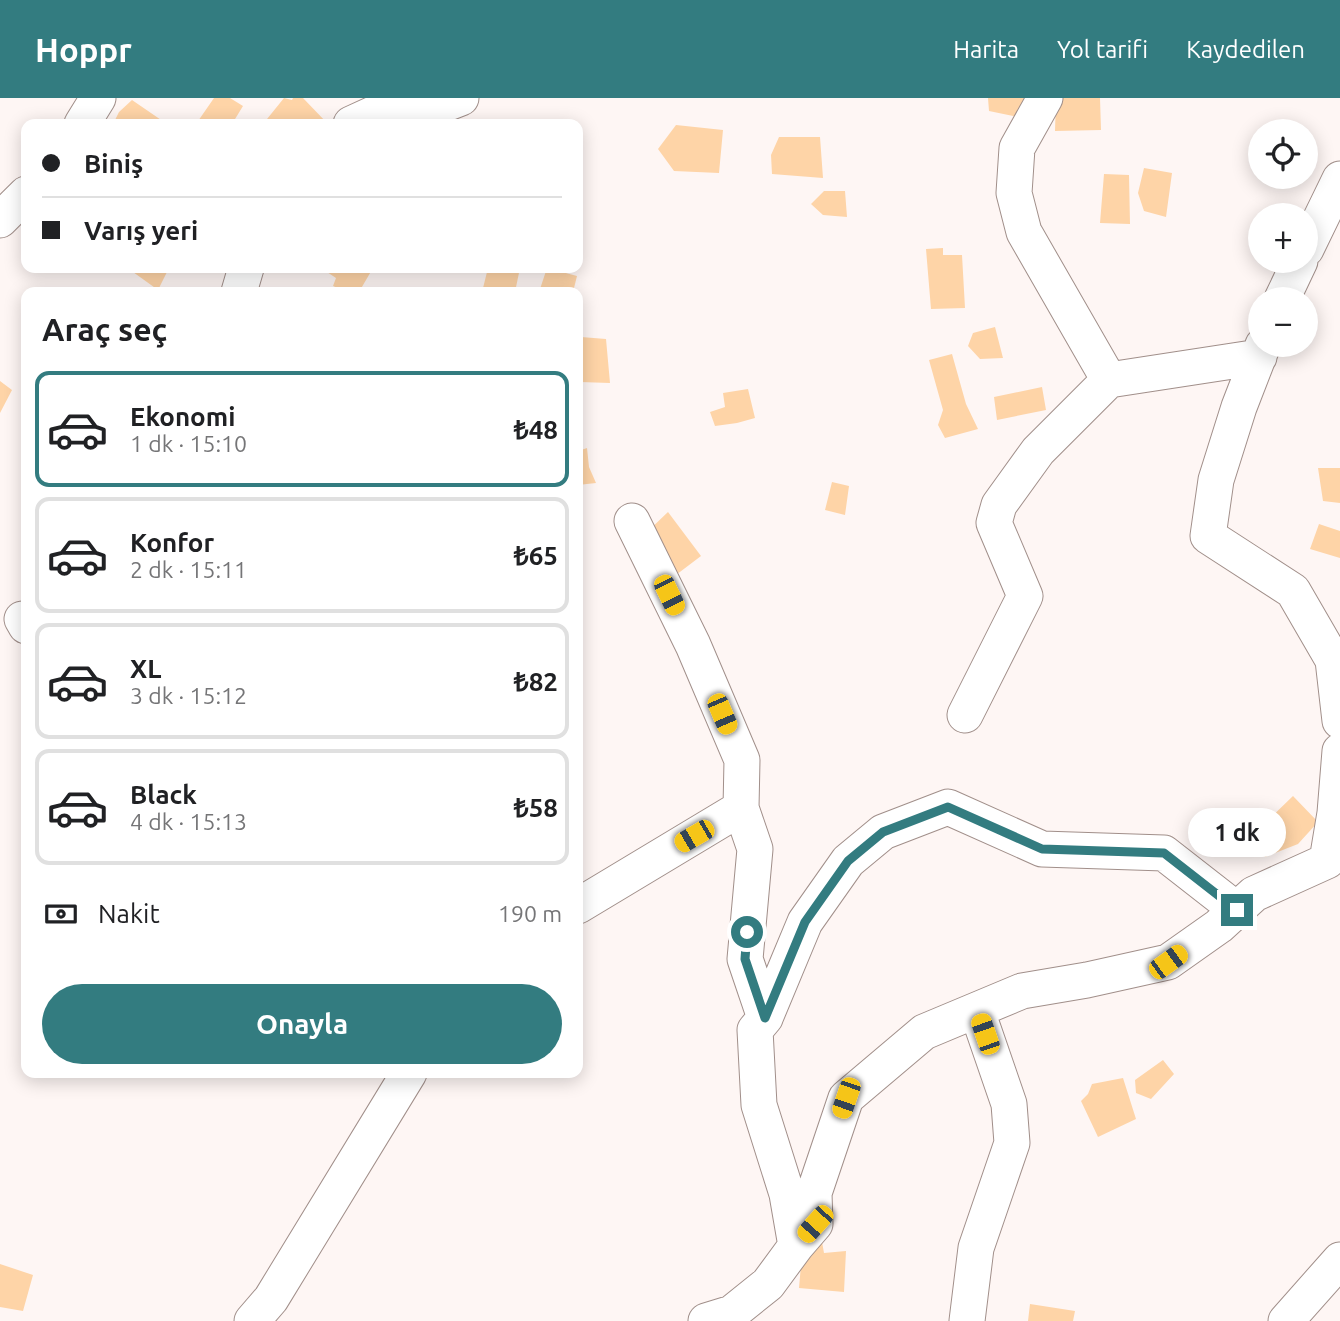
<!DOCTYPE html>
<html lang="tr">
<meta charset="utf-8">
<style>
body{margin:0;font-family:Ubuntu,sans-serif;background:#f2f2f2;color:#202124;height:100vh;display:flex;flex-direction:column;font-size:26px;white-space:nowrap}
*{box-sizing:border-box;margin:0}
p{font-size:23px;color:#757577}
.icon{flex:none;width:38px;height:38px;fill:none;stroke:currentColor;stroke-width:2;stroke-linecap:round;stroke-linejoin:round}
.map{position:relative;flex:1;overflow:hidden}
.details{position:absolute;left:21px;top:189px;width:562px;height:791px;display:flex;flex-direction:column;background:#fff;border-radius:14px;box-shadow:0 4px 18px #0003}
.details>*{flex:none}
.guide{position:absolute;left:21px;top:21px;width:562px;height:154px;border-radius:14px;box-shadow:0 4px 18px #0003;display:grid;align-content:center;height:154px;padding:0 21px;background:#fff}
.tools{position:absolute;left:1248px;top:21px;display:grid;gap:14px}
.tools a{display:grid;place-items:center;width:70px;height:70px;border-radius:50%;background:#fff;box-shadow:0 4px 18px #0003;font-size:35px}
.end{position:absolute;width:32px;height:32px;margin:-16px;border:9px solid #337c80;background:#fff;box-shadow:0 0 0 4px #fff}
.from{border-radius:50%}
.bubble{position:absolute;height:49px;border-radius:24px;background:#fff;box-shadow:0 4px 18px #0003;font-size:23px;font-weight:700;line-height:49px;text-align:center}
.car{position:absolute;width:21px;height:42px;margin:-21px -10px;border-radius:9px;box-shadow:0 0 5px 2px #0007;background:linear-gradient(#f5c518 24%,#345 0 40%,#f5c518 0 76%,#345 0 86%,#f5c518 0)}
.guide b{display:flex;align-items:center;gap:24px;height:66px;font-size:26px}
.guide b+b{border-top:2px solid #e0e0e0}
.guide i{width:18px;height:18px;background:#202124}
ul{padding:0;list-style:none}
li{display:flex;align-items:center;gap:21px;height:116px;margin:0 14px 10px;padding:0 7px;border:4px solid #e0e0e0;border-radius:14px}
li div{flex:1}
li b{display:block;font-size:26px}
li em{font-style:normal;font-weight:700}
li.active{border-color:#337c80}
li>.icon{width:63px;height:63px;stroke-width:1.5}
h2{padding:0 21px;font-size:32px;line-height:84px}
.pay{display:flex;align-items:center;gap:18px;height:77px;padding:0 21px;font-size:26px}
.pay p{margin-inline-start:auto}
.cta{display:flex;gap:14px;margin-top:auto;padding:14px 21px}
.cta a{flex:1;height:80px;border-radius:42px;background:#337c80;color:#fff;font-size:28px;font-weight:700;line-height:80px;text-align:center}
header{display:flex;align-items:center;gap:42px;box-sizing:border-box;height:98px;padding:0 35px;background:#337c80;color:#fff}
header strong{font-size:33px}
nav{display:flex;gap:38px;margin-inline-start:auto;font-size:24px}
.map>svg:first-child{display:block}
</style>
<header>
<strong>Hoppr</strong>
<nav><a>Harita</a><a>Yol tarifi</a><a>Kaydedilen</a></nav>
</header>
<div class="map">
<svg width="1340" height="1223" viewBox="0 0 1340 1223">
<rect width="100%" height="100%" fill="#fef6f4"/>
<path fill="#fed4a7" d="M214,0H230L243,8L232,26H196Z
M284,0L292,2L293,0H303L328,26H263Z
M988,0H1033L1027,21L989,13Z
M1056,0H1100L1101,32L1055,33Z
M132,2L167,26H113L119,14Z
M676,27L723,32L719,75L674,73L658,51Z
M779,39H820L823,80L772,76L771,57Z
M1144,70L1172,75L1166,119L1144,113L1138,95Z
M1104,76L1129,77L1130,126L1100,125Z
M824,93H845L847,119L823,117L811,106Z
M943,150V157H962L965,210L931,211L926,151Z
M134,170H169L158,192L133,174Z
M321,170H373L359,194H347L333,188L336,180Z
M488,170H520L515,194H482Z
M547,170L577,178L573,194H539Z
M995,229L1003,260L980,261L968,248L973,235Z
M581,239L606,241L610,285L580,284Z
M952,256L966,306L978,331L945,340L938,327L943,312L929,262Z
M0,283L12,292L0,315Z
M1042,289L1046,312L997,322L994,299Z
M748,291L755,320L737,325L715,328L710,314L725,309L723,295Z
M587,350L589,369L596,385L578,387V353Z
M1318,370H1340V405L1323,403Z
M832,384L849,388L845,417L825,412Z
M668,414L701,458L668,483L646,435Z
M1319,426L1340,433V460L1310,451Z
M1293,698L1318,724L1298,746L1265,759L1254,733L1249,714L1261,710L1266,724Z
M1163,962L1174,976L1151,1001L1136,995L1135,982Z
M1123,980L1136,1021L1098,1039L1081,1003L1088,996L1092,986Z
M803,1144H822L824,1155L846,1153L844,1194L799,1190Z
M0,1166L33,1177L23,1213L0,1209Z
M1030,1206L1075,1213L1073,1223H1028Z"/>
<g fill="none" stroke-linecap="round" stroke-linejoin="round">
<defs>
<path id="minor" d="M1045,0L1017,50L1014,95L1024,134L1109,282
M82,26L98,0
M351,26L375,15L443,7L461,0
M0,122L26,96
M1306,151L1340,81
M239,194L246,170
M1282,201L1300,163
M1263,247L1239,309L1216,382L1208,438L1293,493L1333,562L1340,623
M632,423L693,547L742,662L741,710L755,751L745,861L765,920L755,932L759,1007L787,1096L796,1148L815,1126L814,1095L846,1000L924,934L1022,893L1087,882L1168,864L1219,828L1254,796L1327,763L1335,715L1340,653
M22,521L26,528
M965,617L1025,498L994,425L999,407L1038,353L1109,282L1259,259
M578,808L741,710
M765,920L805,824L848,763L883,734L948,709L1042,751L1164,755L1237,812
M252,1223L271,1201L409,975
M706,1223L732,1215L768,1186L796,1148
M967,1223L976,1150L1012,1045L1009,1006L977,913
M1286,1223L1340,1162"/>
</defs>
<use href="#minor" stroke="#a18f8a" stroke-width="37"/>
<use href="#minor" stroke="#fff" stroke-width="35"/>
</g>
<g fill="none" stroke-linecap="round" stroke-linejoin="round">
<path stroke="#337c80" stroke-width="9" d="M747,834L745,861L765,920L805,824L848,763L883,734L948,709L1042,751L1164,755L1237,812"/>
</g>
</svg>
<div class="tools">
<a><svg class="icon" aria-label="locate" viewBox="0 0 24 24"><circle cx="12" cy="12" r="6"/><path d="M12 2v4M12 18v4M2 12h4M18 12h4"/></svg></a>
<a>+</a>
<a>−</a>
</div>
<i class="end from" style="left:747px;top:834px"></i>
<i class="end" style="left:1237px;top:812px"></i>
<div class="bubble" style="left:1188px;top:710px;width:98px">1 dk</div>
<i class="car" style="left:669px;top:497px;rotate:154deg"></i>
<i class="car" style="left:722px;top:616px;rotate:157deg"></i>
<i class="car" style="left:694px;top:738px;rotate:240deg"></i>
<i class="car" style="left:1168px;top:864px;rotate:54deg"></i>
<i class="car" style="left:985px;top:936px;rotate:341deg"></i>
<i class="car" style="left:846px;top:1000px;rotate:199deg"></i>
<i class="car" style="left:815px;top:1126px;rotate:222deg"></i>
<div class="guide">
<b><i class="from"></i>Biniş</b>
<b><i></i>Varış yeri</b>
</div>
<section class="details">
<h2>Araç seç</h2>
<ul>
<li class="active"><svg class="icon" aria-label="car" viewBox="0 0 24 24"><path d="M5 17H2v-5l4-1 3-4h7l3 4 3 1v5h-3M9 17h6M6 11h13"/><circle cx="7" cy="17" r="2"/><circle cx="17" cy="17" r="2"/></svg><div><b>Ekonomi</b><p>1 dk · 15:10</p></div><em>₺48</em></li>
<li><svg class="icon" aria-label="car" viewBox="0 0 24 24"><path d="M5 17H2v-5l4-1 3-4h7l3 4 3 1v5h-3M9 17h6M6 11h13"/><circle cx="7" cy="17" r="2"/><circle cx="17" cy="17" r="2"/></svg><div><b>Konfor</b><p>2 dk · 15:11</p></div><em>₺65</em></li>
<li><svg class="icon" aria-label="car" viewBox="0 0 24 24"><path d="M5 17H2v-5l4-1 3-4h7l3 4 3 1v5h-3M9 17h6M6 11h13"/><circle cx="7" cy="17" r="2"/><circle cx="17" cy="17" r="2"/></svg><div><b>XL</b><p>3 dk · 15:12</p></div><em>₺82</em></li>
<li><svg class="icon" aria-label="car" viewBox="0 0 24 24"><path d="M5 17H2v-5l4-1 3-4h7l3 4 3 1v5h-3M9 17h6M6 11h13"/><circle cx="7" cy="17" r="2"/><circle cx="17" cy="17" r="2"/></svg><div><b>Black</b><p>4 dk · 15:13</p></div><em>₺58</em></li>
</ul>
<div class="pay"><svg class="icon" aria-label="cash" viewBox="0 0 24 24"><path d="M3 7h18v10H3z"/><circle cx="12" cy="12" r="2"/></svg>Nakit<p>190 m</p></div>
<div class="cta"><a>Onayla</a></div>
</section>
</div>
